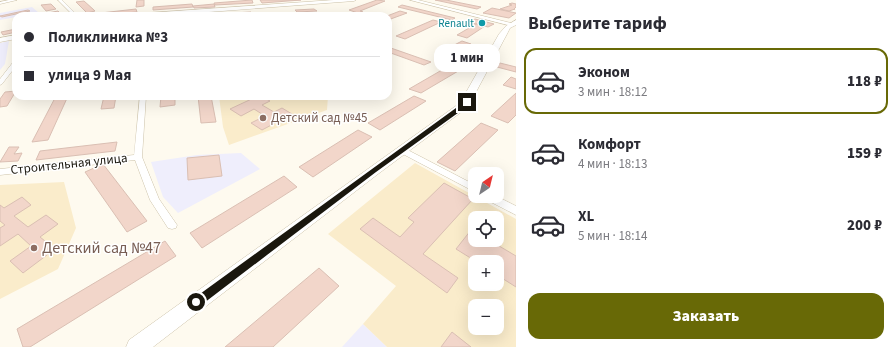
<!DOCTYPE html>
<html lang="ru">
<meta charset="utf-8">
<style>
body{margin:0;font-family:"Source Sans 3",sans-serif;background:#f7f7f7;color:#2b2b33;height:100vh;display:flex;flex-direction:column;font-size:15px;white-space:nowrap}
*{box-sizing:border-box;margin:0}
p{font-size:13px;color:#7c7c81}
.icon{flex:none;width:22px;height:22px;fill:none;stroke:currentColor;stroke-width:2;stroke-linecap:round;stroke-linejoin:round}
.map{position:relative;flex:1;overflow:hidden}
.details{display:flex;flex-direction:column;background:#fff;width:380px}
.details>*{flex:none}
.top-card{position:absolute;left:12px;top:12px;width:380px;height:88px;border-radius:12px;box-shadow:0 4px 16px #0002;display:grid;align-content:center;height:88px;padding:0 12px;background:#fff}
.needle{width:26px;rotate:35deg}
.buttons{position:absolute;left:468px;top:167px;display:grid;gap:8px}
.buttons a{display:grid;place-items:center;width:36px;height:36px;border-radius:8px;background:#fff;box-shadow:0 4px 16px #0002;font-size:20px}
.end{position:absolute;width:18px;height:18px;margin:-9px;border:5px solid #1a170e;background:#fff;box-shadow:0 0 0 2px #fff}
.from{border-radius:50%}
.bubble{position:absolute;height:28px;border-radius:12px;background:#fff;box-shadow:0 4px 16px #0002;font-size:13px;font-weight:800;line-height:28px;text-align:center}
.top-card b{display:flex;align-items:center;gap:14px;height:38px;font-size:15px}
.top-card b+b{border-top:1px solid #e1e1e2}
.top-card i{width:10px;height:10px;background:#2b2b33}
ul{padding:0;list-style:none}
li{display:flex;align-items:center;gap:12px;height:66px;margin:0 8px 6px;padding:0 4px;border:2px solid transparent;border-radius:12px}
li div{flex:1}
li b{display:block;font-size:15px}
li em{font-style:normal;font-weight:800}
li.on{border-color:#686906}
li>.icon{width:36px;height:36px;stroke-width:1.5}
h2{padding:0 12px;font-size:18px;line-height:48px}
.action{display:flex;gap:8px;margin-top:auto;padding:8px 12px}
.action a{flex:1;height:46px;border-radius:12px;background:#686906;color:#fff;font-size:16px;font-weight:800;line-height:46px;text-align:center}
main{display:flex;flex:1;min-height:0}
.map>svg:first-child{display:block}
</style>
<main>
<div class="map">
<svg width="516" height="347" viewBox="0 0 516 347">
<rect width="100%" height="100%" fill="#fefaef"/>
<path fill="#efeefc" d="M32,7L39,13L16,16V17L0,20V13Z
M9,41L5,64L0,70V43Z
M241,153L260,169L178,213L163,197L151,162L197,155Z
M363,324L387,347H342Z"/>
<path fill="#faeccb" fill-rule="evenodd" d="M219,96H328L327,110L229,145L223,127Z
M415,163L516,219V347H387L363,324L396,286L328,234ZM475,218H497V240H475ZM475,262H497V284H475ZM475,306H497V328H475Z
M64,182L76,228L58,269L0,299V185Z"/>
<path fill="#f2d6ca" stroke="#dabfb3" d="M137,0H144V6L136,7Z
M252,0L253,3L215,5L214,3Z
M260,0H301L262,3Z
M377,0L385,1L360,11L363,12L358,13L349,10Z
M435,0H446L481,7L477,9Z
M84,1L94,10L95,11L87,13L76,2Z
M512,3L516,4V7L514,9H515L509,11L500,9L512,5L509,4Z
M51,4L56,9L46,11L41,5Z
M192,4L193,7L153,10V7Z
M214,4L215,7L194,8L193,6Z
M402,5L455,18L452,20L398,7Z
M492,8L516,13L509,18L483,13Z
M136,9L137,12L92,16V14Z
M314,9L317,11L297,12L295,10Z
M28,10L30,11L2,17L0,16Z
M58,11L63,16H51L48,13Z
M400,11L407,13L388,20L387,16Z
M251,12L253,15L217,16L216,14Z
M475,19L494,24L488,27L469,22Z
M433,20L441,22L405,39L396,36Z
M476,24L485,26L467,38L457,35Z
M16,29V32L3,35L1,32Z
M462,41L471,44L446,57L437,54Z
M388,47L431,62L424,65L388,52Z
M454,63L465,67L421,93L409,89Z
M500,63L516,67V72L497,67Z
M511,77L516,79V89L503,85Z
M16,91L7,106L0,107V99L5,92Z
M516,93V115L508,123L491,116Z
M56,96H68L48,140L32,142Z
M104,96H116L114,108L101,109Z
M161,96H175V105L160,107Z
M198,96H211L216,122L201,123Z
M258,96H261L270,101L262,105L274,112L282,108L292,114L262,130L251,123L265,116L254,109L241,116L230,109Z
M414,96L426,101L380,130L368,123Z
M481,123L498,130L455,171L437,162Z
M358,130L372,137L313,177L299,167Z
M117,142L115,151L36,160L40,151Z
M9,147H19L14,154L22,153L18,161L0,162Z
M219,155L222,176L188,180L187,158Z
M103,164L147,221L127,232L85,172Z
M284,176L297,187L202,248L190,233Z
M444,183L473,199L423,254L458,278L447,293L360,229L373,218L400,237L414,222L408,218Z
M22,197L31,205L14,216L28,227L46,215L58,224L40,237L55,249L23,273L10,261L31,246L18,234L0,246V228L5,225L0,221V205L4,208Z
M471,230L475,232V240H489L516,256V287L497,275V262H477L456,249Z
M165,241L176,256L30,347H23L17,329Z
M319,268L339,286L273,347H225Z
M452,332L471,347H441Z"/>
<g fill="none" stroke-linecap="round" stroke-linejoin="round">
<defs>
<path id="minor" d="M9,0H17L0,4V2Z
M58,0H62L78,16H74Z
M16,60V66L2,84L0,85V79L14,61Z
M140,96H146L142,157L159,199L177,225L176,228L172,229L168,228L150,200L135,160L0,175V169L134,155Z
M402,147L475,185V192L399,152L398,150Z
M483,196H496L516,206V215L485,199Z"/>
<path id="tertiary" d="M334,0H356L354,1L155,16H130L133,14Z
M410,0H418L515,24L512,26Z
M16,35V39L0,42V38Z"/>
<path id="secondary" d="M516,20V25L510,28L507,34L468,107L378,174L153,347H126L129,340L460,103L499,34L506,26Z"/>
</defs>
<use href="#minor" stroke="#cdc3aa" stroke-width="1"/>
<use href="#tertiary" stroke="#cdc3aa" stroke-width="1"/>
<use href="#secondary" stroke="#cdc3aa" stroke-width="1"/>
<use href="#minor" fill="#fff" fill-rule="evenodd"/>
<use href="#tertiary" fill="#fff" fill-rule="evenodd"/>
<use href="#secondary" fill="#fff" fill-rule="evenodd"/>
</g>
<path fill="#1a170e" d="M467,100L470,102L462,110L376,172L200,306L196,307L193,306L192,302L193,299Z"/>
<circle fill="#0f9aa8" stroke="#fff" stroke-width="1.5" cx="482" cy="23" r="4"/>
<g fill="#8d6e63" stroke="#fff" stroke-width="1.5">
<circle cx="263" cy="118" r="4"/>
<circle cx="34" cy="248" r="4"/>
</g>
<g text-anchor="middle" dominant-baseline="central" stroke-width="3" stroke-linejoin="round" paint-order="stroke">
<g font-size="11" fill="#0d838f" stroke="#fff" text-anchor="end">
<text x="474" y="23">Renault</text>
</g>
<g font-size="13" fill="#785e54" stroke="#fff" text-anchor="start">
<text x="271" y="118">Детский сад №45</text>
</g>
<g font-size="13" fill="#1a170e" stroke="#fff">
<text transform="translate(69 164) rotate(-6)">Строительная улица</text>
</g>
<g font-size="16" fill="#785e54" stroke="#fff" text-anchor="start">
<text x="42" y="248">Детский сад №47</text>
</g>
</g>
</svg>
<div class="buttons">
<a><svg class="needle" viewBox="-14 -14 28 28"><path d="M0-13l5 13h-10z" fill="#e53935"/><path d="M0 13l5-13h-10z" fill="#7c7c81"/></svg></a>
<a><svg class="icon" aria-label="locate" viewBox="0 0 24 24"><circle cx="12" cy="12" r="6"/><path d="M12 2v4M12 18v4M2 12h4M18 12h4"/></svg></a>
<a>+</a>
<a>−</a>
</div>
<i class="end from" style="left:196px;top:302px"></i>
<i class="end" style="left:467px;top:102px"></i>
<div class="bubble" style="left:434px;top:44px;width:66px">1 мин</div>
<div class="top-card">
<b><i class="from"></i>Поликлиника №3</b>
<b><i></i>улица 9 Мая</b>
</div>
</div>
<section class="details">
<h2>Выберите тариф</h2>
<ul>
<li class="on"><svg class="icon" aria-label="car" viewBox="0 0 24 24"><path d="M5 17H2v-5l4-1 3-4h7l3 4 3 1v5h-3M9 17h6M6 11h13"/><circle cx="7" cy="17" r="2"/><circle cx="17" cy="17" r="2"/></svg><div><b>Эконом</b><p>3 мин · 18:12</p></div><em>118 ₽</em></li>
<li><svg class="icon" aria-label="car" viewBox="0 0 24 24"><path d="M5 17H2v-5l4-1 3-4h7l3 4 3 1v5h-3M9 17h6M6 11h13"/><circle cx="7" cy="17" r="2"/><circle cx="17" cy="17" r="2"/></svg><div><b>Комфорт</b><p>4 мин · 18:13</p></div><em>159 ₽</em></li>
<li><svg class="icon" aria-label="car" viewBox="0 0 24 24"><path d="M5 17H2v-5l4-1 3-4h7l3 4 3 1v5h-3M9 17h6M6 11h13"/><circle cx="7" cy="17" r="2"/><circle cx="17" cy="17" r="2"/></svg><div><b>XL</b><p>5 мин · 18:14</p></div><em>200 ₽</em></li>
</ul>
<div class="action"><a>Заказать</a></div>
</section>
</main>
